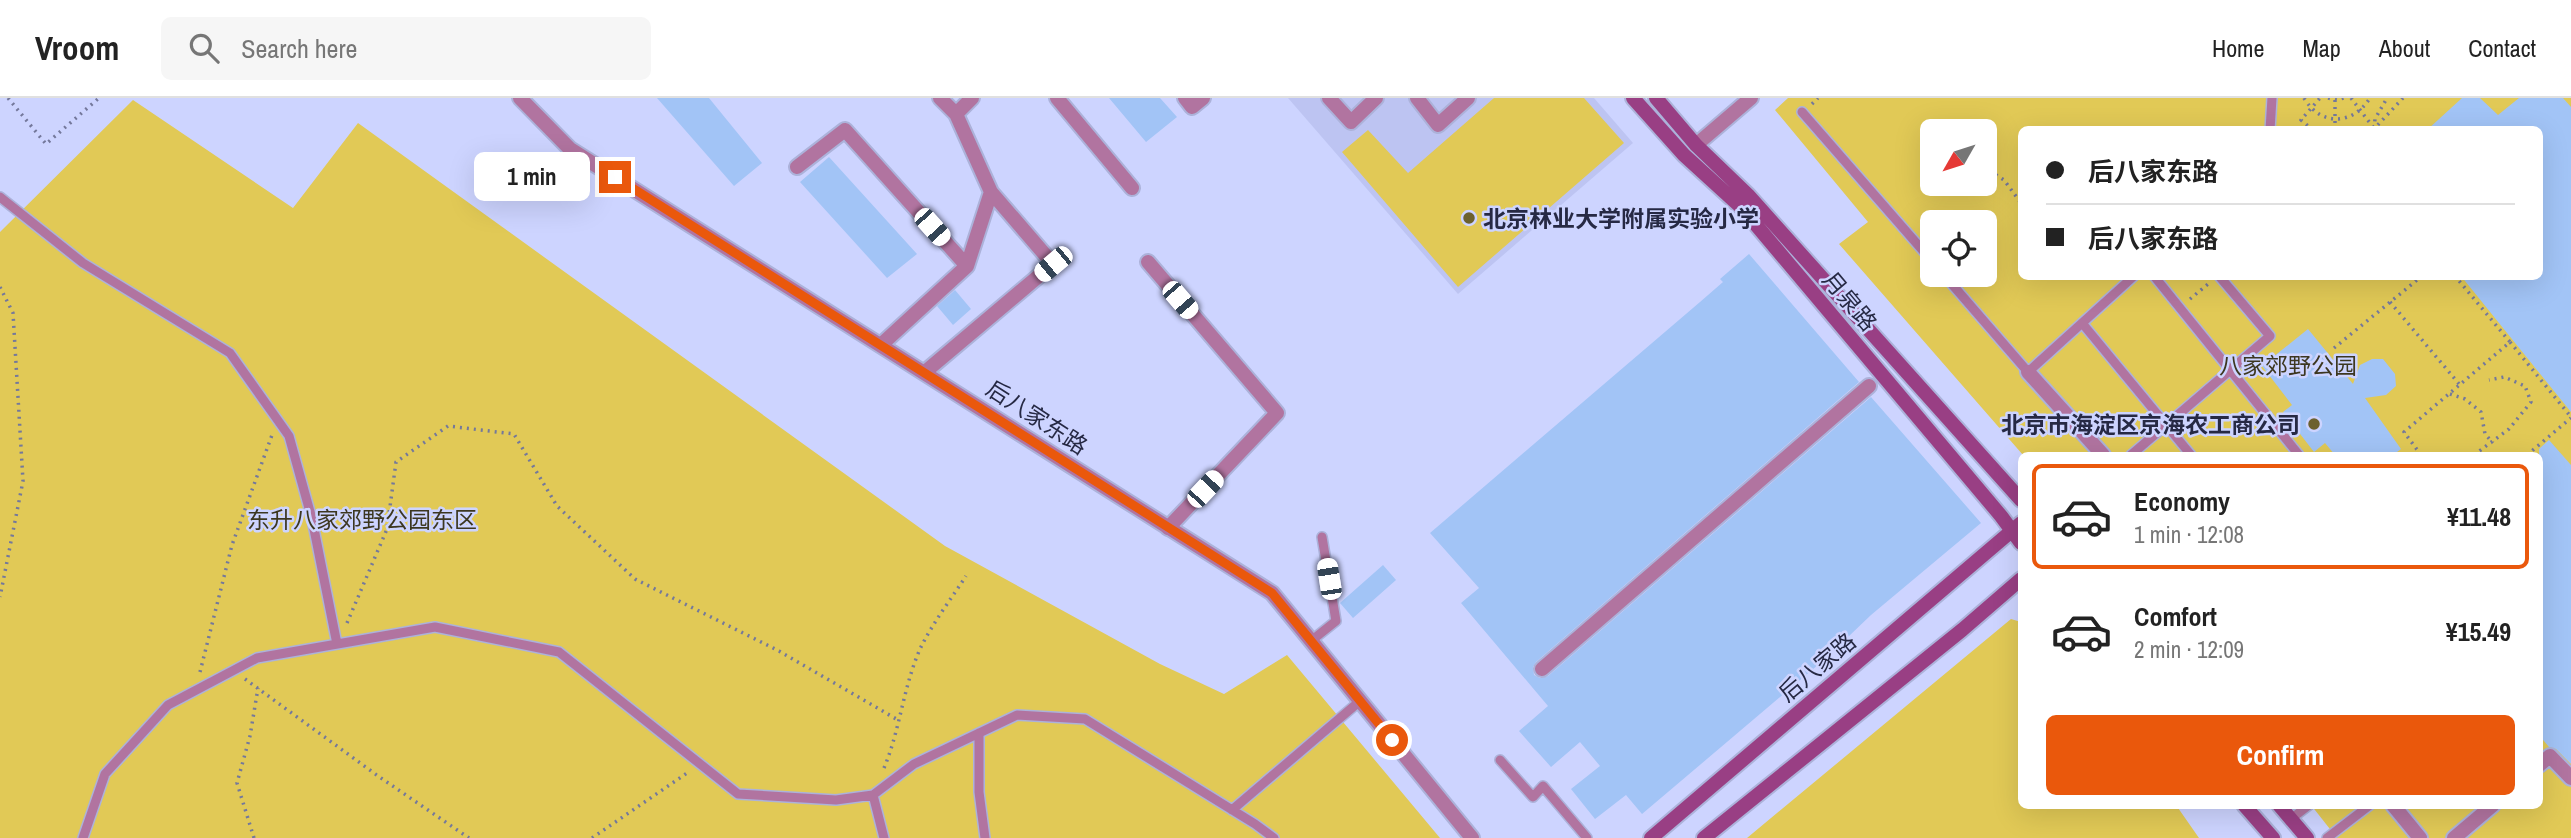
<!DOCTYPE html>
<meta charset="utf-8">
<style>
body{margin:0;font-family:"Archivo Narrow","Noto Sans SC",sans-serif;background:#f6f6f6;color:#222;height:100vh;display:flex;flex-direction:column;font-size:26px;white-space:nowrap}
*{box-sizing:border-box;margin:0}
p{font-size:23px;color:#767676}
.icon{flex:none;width:38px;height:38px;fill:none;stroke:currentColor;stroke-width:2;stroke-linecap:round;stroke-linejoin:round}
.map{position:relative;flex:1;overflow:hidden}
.details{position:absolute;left:2018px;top:354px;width:525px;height:357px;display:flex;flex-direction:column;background:#fff;border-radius:10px;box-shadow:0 7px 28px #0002}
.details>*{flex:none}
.guide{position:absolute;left:2018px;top:28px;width:525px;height:154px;border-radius:10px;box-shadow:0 7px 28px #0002;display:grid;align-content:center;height:154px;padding:0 28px;background:#fff}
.needle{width:46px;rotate:231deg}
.fabs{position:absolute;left:1920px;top:21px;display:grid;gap:14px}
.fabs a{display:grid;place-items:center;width:77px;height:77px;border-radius:10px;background:#fff;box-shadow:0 7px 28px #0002;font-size:35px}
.end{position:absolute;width:32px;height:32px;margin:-16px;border:9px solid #ea580c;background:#fff;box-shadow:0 0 0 4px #fff}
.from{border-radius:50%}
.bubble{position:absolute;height:49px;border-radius:10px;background:#fff;box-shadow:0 7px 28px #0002;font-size:23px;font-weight:700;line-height:49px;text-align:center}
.car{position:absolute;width:21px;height:42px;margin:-21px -10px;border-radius:9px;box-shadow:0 0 5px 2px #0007;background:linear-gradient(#fff 24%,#345 0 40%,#fff 0 76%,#345 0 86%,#fff 0)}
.guide b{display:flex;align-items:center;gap:24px;height:66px;font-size:26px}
.guide b+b{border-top:2px solid #e0e0e0}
.guide i{width:18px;height:18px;background:#222}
ul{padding:12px 0 0;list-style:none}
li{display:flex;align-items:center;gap:21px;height:105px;margin:0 14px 10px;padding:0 14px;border:4px solid transparent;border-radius:10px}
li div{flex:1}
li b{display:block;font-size:26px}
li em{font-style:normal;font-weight:700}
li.current{border-color:#ea580c}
li>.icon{width:63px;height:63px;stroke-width:1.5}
.cta{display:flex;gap:14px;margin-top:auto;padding:14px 28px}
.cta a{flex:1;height:80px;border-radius:10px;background:#ea580c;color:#fff;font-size:28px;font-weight:700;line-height:80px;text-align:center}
header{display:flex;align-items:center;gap:42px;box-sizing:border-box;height:98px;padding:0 35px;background:#fff;border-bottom:2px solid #e0e0e0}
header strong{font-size:33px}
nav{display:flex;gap:38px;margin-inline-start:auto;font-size:24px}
.search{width:490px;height:63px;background:#f6f6f6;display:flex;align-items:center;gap:18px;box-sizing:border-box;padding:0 24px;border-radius:10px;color:#767676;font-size:26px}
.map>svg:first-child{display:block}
</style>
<header>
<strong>Vroom</strong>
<div class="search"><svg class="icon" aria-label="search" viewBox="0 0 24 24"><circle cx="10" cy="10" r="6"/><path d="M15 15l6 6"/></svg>Search here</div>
<nav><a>Home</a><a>Map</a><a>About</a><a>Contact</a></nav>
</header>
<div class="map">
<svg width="2571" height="740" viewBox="0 0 2571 740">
<rect width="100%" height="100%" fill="#cdd4ff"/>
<path fill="#bdc4f2" d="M1288,0H1594L1633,45L1458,196Z"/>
<path fill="#e1c956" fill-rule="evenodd" d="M1494,0H1584L1624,45L1458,189L1342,54L1368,32L1408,75Z
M1788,0H2571V740H2337L2311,707H2539V357H2023L1839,146L1868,124L1775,12ZM2021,32H2539V178H2021ZM1932,33H1984V86H1932ZM1932,124H1984V177H1932Z
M133,2L293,110L358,25L945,448L1160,566L1224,596L1287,557L1440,740H0V134Z
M2011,521L2021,524V707H2176L2199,740H1747Z"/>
<path fill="#a2c4f6" d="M657,0H709L762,65L734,88Z
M1109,0H1160L1177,19L1146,44Z
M2462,0H2480L2498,17L2519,0H2563L2571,9V314L2461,178H2539V32H2427Z
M829,59L917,156L887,180L800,84Z
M1749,156L1859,284L1536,564L1533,569L1534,577L1540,580L1548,578L1871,299L1981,425L1871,517L1825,561L1642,716L1626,697L1595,721L1571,691L1600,668L1580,644L1551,669L1519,633L1548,608L1461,505L1479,490L1430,435L1700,204L1723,184L1720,181Z
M955,192L971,211L953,227L937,208Z
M2308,231L2353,286L2360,267L2372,261H2383L2395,276L2396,288L2386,297L2365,300L2401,351L2393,357H2335L2325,345L2314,354L2283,314L2292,307L2262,268Z
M2549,342L2571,367V666L2556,651L2549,649L2539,637V351Z
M1383,467L1396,482L1353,520L1340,505Z"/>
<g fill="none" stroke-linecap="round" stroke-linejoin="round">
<defs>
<path id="service" d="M1802,14L1932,163
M2270,32L2272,0
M0,99L83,165L230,255L289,338L312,421L337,546
M1944,177L2028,274L2134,178
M2154,178L2299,357
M2082,225L2191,357
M2131,357L2270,238L2219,178
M1311,543L1336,523L1322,439
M979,635V694L985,740
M1500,662L1533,699L1543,688L1587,740
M873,697L884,740
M1232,712L1360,603
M2291,721L2309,707
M83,740L105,676L168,607L257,560L435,529L559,554L738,696L836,702L873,697L914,666L1017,617L1085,621L1255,726L1274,740
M2327,740L2370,707"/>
<path id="minor" d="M940,0L956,16
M1057,0L1132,90
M1185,0L1192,9L1203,0
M1329,0L1351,24L1376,0
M1417,0L1438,27L1468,0
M797,69L845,32L967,168L882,246
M1148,164L1277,315L1168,430
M967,168L991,94L956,16L972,0
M925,274L1053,166L991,94
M2028,274L2103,357
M1542,571L1869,288
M2539,667L2550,658L2571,680
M2393,707L2420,740
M2454,740L2493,707"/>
<path id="tertiary" d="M520,0L570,51L1272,495L1472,740
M1696,47L1751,0"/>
<path id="secondary" d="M1633,0L1684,57L1741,109L2001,418L2021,445
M1656,0L1696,47L1748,97L2021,402
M2244,707L2273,740
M2279,707L2307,740
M1651,740L2021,425
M1704,740L1962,532L2021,481"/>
</defs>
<use href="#service" stroke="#acb2da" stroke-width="12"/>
<use href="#minor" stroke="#acb2da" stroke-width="18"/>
<use href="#tertiary" stroke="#acb2da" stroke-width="18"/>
<use href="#secondary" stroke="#acb2da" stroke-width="18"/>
<path stroke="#74789b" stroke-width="3.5" stroke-dasharray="2 5" stroke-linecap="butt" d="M8,0L46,46L99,0
M2304,0C2321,29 2353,27 2370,0
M2328,0L2337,2L2344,0
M2351,0L2373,29
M1812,6L1818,0
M2313,32L2301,22L2320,0
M2335,32V2
M2367,32L2374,30L2375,21L2387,0
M2373,32L2403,0
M1984,69L2004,82L2021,105
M0,189L13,215L23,383L0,499
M2190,201L2208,186
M2390,204L2460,287
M2510,244L2571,319
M2334,250L2422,178
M2450,296L2465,301L2481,314L2485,336L2493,345
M2421,357L2404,334L2510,244L2455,178
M2474,357L2509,331L2531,304L2525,288L2504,279L2489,282
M2527,357L2571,320
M347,525L387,431L396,364L448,328L514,336L557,408L635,481L779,553L898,622
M200,574L232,447L272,337
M245,581L378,678L469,740
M884,670C900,632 903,590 920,551C932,526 951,501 966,478
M254,740L237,685L250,638L258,590
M592,740L690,673"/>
<use href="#service" stroke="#b174a0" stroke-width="9"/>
<use href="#minor" stroke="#b174a0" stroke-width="14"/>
<use href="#tertiary" stroke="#b174a0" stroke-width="14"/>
<use href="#secondary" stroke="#993f84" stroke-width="14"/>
</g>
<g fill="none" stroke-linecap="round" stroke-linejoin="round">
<path stroke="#ea580c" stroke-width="9" d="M615,79L1272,495L1392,642"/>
</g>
<g fill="#6c612e" stroke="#cdd4ff" stroke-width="2.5">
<circle cx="1469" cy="120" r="7"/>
<circle cx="2314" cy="326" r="7"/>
</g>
<g text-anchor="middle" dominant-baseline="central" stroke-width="5" stroke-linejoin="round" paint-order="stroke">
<g font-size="23" font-weight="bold" fill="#262944" stroke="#cdd4ff" text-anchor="start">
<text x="1483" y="120">北京林业大学附属实验小学</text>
<text x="2300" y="326" text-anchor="end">北京市海淀区京海农工商公司</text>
</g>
<g font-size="23" fill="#262944" stroke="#cdd4ff">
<text transform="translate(1850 203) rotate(50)">月泉路</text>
<text transform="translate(1037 319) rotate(33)">后八家东路</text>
<text transform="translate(1817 569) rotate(-40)">后八家路</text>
</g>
<g font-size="23" fill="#3c3720" stroke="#cdd4ff">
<text x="2288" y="267">八家郊野公园</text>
<text x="362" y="421">东升八家郊野公园东区</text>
</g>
</g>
</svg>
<div class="fabs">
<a><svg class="needle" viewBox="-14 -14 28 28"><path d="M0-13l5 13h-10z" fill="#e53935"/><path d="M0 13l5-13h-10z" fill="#767676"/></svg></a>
<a><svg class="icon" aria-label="locate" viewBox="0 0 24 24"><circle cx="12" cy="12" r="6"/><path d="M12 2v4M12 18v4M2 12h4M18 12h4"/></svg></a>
</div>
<i class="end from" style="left:1392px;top:642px"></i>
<i class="end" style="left:615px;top:79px"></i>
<div class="bubble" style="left:474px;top:54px;width:116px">1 min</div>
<i class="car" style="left:932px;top:129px;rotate:138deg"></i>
<i class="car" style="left:1053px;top:166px;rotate:230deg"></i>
<i class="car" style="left:1180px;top:202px;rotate:139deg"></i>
<i class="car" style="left:1205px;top:391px;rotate:43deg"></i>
<i class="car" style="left:1329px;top:481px;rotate:351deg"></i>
<div class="guide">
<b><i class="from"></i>后八家东路</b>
<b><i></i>后八家东路</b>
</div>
<section class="details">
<ul>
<li class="current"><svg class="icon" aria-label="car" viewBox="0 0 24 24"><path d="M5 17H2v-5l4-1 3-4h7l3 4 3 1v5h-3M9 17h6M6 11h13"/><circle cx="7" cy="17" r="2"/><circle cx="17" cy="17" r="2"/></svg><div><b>Economy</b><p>1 min · 12:08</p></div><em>¥11.48</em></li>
<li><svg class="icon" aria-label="car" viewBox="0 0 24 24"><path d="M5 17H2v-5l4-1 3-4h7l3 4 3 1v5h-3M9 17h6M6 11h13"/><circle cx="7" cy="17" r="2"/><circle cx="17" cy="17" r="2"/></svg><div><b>Comfort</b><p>2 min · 12:09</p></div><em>¥15.49</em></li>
</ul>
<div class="cta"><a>Confirm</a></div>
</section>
</div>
